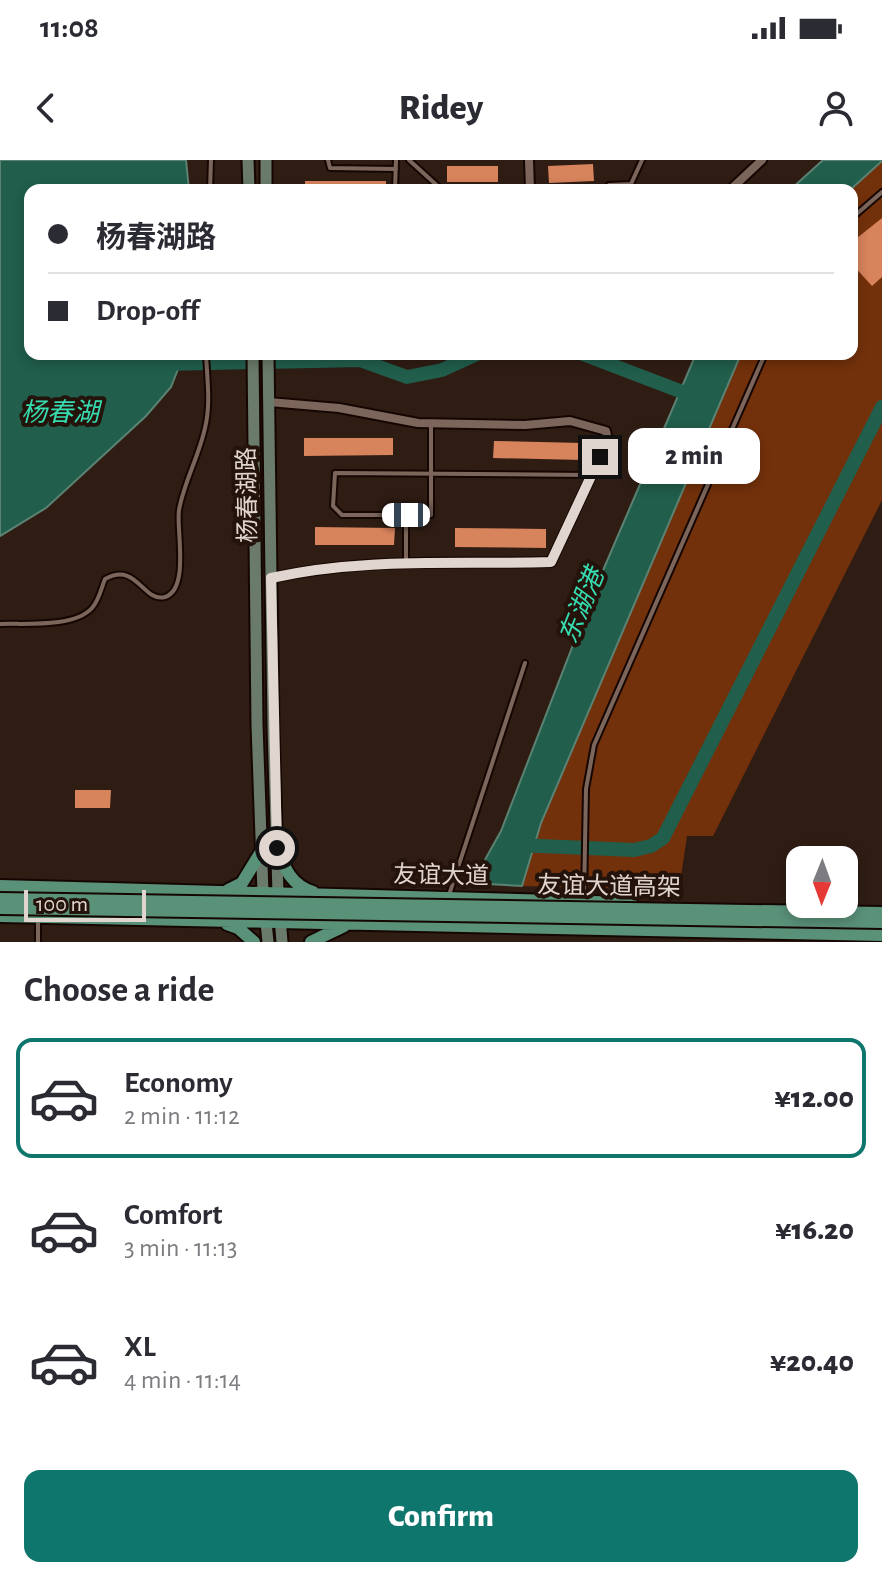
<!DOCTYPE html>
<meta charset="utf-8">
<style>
body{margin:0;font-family:"Alegreya Sans","Noto Sans SC",sans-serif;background:#f2f2f3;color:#2b2b33;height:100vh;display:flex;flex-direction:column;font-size:30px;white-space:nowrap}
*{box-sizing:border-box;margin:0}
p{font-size:26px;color:#7c7c81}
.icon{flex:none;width:44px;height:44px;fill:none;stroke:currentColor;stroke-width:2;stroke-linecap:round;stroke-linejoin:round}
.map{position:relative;height:782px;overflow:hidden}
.side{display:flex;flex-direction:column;background:#fff;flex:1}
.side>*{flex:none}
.banner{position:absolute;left:24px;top:24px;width:834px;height:176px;border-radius:16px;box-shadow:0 4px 12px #0003;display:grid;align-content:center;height:176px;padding:0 24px;background:#fff}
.needle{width:52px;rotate:181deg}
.buttons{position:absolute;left:786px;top:686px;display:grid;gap:16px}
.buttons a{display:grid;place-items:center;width:72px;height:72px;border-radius:16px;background:#fff;box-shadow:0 4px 12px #0003;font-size:40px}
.scale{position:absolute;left:24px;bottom:20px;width:122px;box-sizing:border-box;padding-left:8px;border:4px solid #e1d5cf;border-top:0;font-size:22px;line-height:28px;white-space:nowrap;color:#e1d5cf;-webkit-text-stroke:6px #24130b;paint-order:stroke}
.end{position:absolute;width:36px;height:36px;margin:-18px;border:10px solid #e1d5cf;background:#111;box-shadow:0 0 0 4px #111}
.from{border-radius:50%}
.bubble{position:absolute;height:56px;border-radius:16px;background:#fff;box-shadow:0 4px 12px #0003;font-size:26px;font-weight:800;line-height:56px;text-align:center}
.car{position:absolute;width:24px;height:48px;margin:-24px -12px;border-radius:10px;box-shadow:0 0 6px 2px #0007;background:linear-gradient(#fff 24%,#345 0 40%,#fff 0 76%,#345 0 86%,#fff 0)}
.banner b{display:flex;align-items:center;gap:28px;height:76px;font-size:30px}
.banner b+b{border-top:2px solid #e1e1e2}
.banner i{width:20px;height:20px;background:#2b2b33}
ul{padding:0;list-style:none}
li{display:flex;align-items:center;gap:24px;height:120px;margin:0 16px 12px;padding:0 8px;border:4px solid transparent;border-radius:16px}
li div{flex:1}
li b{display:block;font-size:30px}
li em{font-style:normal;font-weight:800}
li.active{border-color:#0f766e}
li>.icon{width:72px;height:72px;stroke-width:1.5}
h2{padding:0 24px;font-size:36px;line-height:96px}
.primary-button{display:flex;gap:16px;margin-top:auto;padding:16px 24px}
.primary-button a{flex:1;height:92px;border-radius:16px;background:#0f766e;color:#fff;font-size:32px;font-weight:800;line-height:92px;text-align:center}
.status{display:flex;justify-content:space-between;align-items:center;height:56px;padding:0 40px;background:#fff;direction:ltr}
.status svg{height:22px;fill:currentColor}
header{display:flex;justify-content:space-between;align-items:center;height:104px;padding:0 24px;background:#fff;font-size:36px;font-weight:800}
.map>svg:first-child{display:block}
</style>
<div class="status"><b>11:08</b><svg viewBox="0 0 49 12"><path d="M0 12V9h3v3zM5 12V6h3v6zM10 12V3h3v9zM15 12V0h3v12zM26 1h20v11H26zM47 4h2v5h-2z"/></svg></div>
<header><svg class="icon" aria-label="back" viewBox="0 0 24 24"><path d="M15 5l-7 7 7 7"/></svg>Ridey<svg class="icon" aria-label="person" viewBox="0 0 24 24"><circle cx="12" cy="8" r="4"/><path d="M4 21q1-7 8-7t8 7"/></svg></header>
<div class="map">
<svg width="882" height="782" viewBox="0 0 882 782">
<rect width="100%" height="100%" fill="#2f1d14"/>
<path fill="#73310b" d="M882,1V340L713,676H687L679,730L522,726L541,663L741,194H852L850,30Z"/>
<path fill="#215e4c" stroke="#5b8273" stroke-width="2" d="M0,0H186L189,30H30V194H184L171,227L146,256L46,348L0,376Z
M823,0H882V1L850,30H790Z
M696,194H741L541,663L522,726L472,723L501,671L592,436Z"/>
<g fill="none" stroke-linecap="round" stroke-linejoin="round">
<path stroke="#215e4c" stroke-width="14" d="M583,194L698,238
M162,204L360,200L407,217L442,210L477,194
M516,685L634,690L651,686L663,678L882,247"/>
</g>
<path fill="#d7835c" d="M593,4L594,21L549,23L548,6Z
M447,6H498V22H447Z
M305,21H386V30H305Z
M882,58V117L872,126L852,104V82Z
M304,278H393V295L304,296Z
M494,281L583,283V300L493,298Z
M315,367L395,368L394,385H315Z
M455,368L546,369V388L455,387Z
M75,630H111L110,648H75Z"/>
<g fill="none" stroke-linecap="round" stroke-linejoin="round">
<defs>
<path id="lane" d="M328,0L330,8L396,9
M409,0L442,30
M609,25L631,24L642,0
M210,30L211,0
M395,30L396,0
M852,58L882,32
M431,266V355H342L333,346L335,313L590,315
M406,401V355
M0,464C25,463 74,468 92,448C99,440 101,429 105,419C137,401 143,443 165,437C190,429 176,369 179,350C184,322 199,296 205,268C211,244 207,218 206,194
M449,735L525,503
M584,739L586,629L594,585L765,194
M38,782V760"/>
<path id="street" d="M529,0L530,30
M730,30L762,0
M269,242L339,248L418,263L525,265L570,261L606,271L608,280L551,402C457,404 364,397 271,418"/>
<path id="secondary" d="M248,0L249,30
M266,0V30
M253,194L257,565L263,733L268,782
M268,194L273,566L278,733L282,782"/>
<path id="primary" d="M277,688C285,709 291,725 313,732
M0,726L631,743
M228,730L242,723L261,692
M0,756L882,775
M227,764L238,768L254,782
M311,782L344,766"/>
</defs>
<use href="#lane" stroke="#160602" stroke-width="8"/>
<use href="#street" stroke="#160602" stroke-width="12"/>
<use href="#secondary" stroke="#160602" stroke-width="15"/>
<use href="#primary" stroke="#160602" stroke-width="16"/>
<use href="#lane" stroke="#7c665c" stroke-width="4"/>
<use href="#street" stroke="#7c665c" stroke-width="8"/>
<use href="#secondary" stroke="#6b7b6b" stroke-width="11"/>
<use href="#primary" stroke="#5a9179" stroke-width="12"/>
<defs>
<path id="primary-bridge" d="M0,739L882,753
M0,748L882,762"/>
</defs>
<use href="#primary-bridge" stroke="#160602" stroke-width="16" stroke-linecap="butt"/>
<use href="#primary-bridge" stroke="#5a9179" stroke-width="12"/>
</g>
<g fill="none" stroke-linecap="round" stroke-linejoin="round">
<path stroke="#e1d5cf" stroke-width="10" d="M277,688L271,418C364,397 457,405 551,402L600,297"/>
</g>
<g text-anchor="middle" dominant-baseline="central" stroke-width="8" stroke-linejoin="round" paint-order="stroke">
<g font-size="24" fill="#e1d5cf" stroke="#24130b">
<text transform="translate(248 335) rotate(-91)">杨春湖路</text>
<text transform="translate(441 716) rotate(1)">友谊大道</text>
<text transform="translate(609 727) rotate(1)">友谊大道高架</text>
</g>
<g font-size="26" font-style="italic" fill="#36dcb0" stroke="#24130b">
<text x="60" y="253">杨春湖</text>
<text transform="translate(582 446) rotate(-68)">东湖港</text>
</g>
</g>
</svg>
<div class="buttons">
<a><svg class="needle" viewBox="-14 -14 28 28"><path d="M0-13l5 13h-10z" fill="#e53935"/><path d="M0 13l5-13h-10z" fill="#7c7c81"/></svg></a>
</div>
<div class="scale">100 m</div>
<i class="end from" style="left:277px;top:688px"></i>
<i class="end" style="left:600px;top:297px"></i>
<div class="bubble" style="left:628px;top:268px;width:132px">2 min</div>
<i class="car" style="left:406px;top:355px;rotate:270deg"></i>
<div class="banner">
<b><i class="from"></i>杨春湖路</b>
<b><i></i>Drop-off</b>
</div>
</div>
<section class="side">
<h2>Choose a ride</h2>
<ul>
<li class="active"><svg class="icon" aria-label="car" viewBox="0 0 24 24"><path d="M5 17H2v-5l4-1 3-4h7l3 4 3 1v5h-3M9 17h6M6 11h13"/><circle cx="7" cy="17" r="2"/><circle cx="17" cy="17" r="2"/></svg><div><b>Economy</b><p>2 min · 11:12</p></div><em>¥12.00</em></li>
<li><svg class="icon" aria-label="car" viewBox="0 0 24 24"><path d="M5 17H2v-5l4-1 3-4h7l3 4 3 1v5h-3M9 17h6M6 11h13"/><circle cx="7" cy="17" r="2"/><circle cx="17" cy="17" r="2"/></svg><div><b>Comfort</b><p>3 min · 11:13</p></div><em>¥16.20</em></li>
<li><svg class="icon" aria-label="car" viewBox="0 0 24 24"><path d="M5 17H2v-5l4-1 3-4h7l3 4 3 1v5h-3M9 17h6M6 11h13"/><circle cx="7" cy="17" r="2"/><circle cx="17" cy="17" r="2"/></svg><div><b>XL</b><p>4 min · 11:14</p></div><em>¥20.40</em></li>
</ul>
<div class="primary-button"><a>Confirm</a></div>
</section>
